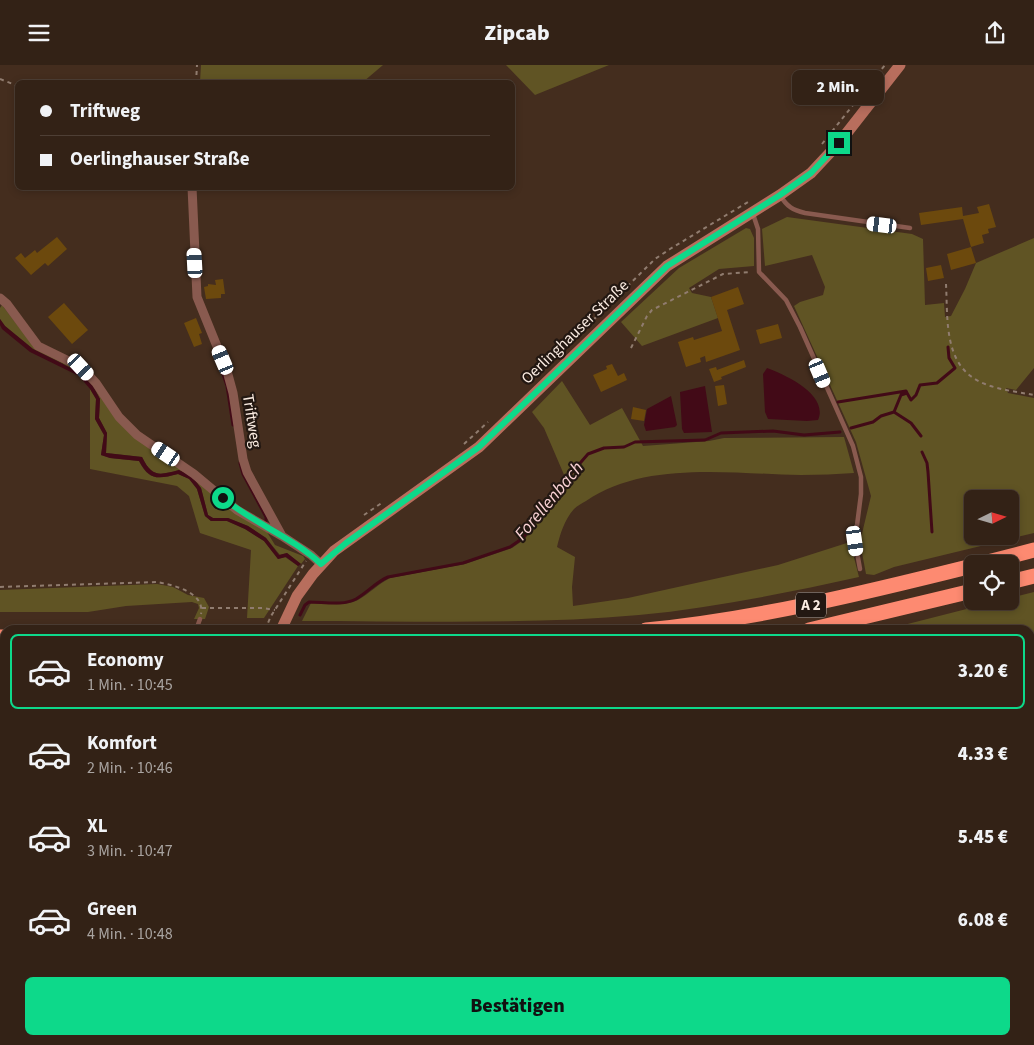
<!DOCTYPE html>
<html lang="de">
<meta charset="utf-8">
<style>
body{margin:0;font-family:"Source Sans 3",sans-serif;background:#3e2f23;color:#f1f3f6;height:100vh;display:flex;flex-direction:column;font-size:19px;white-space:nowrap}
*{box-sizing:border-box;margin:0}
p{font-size:16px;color:#a9a4a1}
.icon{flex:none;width:28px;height:28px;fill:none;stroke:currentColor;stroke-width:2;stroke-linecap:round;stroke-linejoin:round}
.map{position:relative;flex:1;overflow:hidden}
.side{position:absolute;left:0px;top:560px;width:1035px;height:420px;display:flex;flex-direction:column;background:#332216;border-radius:15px 15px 0 0;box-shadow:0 2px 8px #0003,0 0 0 1px #4e3f35}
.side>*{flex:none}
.top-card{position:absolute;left:15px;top:15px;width:500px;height:110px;border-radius:8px;box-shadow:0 2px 8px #0003,0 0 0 1px #4e3f35;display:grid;align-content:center;height:110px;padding:0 25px;background:#332216}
.needle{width:32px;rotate:85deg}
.controls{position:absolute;left:964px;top:425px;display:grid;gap:10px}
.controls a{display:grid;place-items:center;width:55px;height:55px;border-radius:8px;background:#332216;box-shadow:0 2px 8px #0003,0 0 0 1px #4e3f35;font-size:25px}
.end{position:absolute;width:22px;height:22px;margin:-11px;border:6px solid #0dd98a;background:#111;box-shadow:0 0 0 2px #111}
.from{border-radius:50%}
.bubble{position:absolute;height:35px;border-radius:8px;background:#332216;box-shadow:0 2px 8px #0003,0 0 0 1px #4e3f35;font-size:16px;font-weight:800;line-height:35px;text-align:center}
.car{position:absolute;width:15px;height:30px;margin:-15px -8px;border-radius:6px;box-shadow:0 0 4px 1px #0007;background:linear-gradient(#fff 24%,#345 0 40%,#fff 0 76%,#345 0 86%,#fff 0)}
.top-card b{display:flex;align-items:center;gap:18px;height:48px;font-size:19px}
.top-card b+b{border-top:1px solid #4e3f35}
.top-card i{width:12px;height:12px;background:#f1f3f6}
ul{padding:9px 0 0;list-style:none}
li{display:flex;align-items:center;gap:15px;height:75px;margin:0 10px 8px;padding:0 15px;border:2px solid transparent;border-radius:8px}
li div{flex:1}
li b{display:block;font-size:19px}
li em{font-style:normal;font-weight:800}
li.on{border-color:#0dd98a}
li>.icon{width:45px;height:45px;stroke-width:1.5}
.button{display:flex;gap:10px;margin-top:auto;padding:10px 25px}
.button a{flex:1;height:58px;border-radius:8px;background:#0dd98a;color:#111;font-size:20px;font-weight:800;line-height:58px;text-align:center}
header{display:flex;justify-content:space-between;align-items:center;height:65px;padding:0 25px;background:#332216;font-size:22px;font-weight:800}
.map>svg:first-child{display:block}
</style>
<header><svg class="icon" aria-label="menu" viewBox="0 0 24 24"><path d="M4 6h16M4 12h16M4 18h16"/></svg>Zipcab<svg class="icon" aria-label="share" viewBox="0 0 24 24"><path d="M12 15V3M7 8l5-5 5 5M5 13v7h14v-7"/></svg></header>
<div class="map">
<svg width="1034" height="980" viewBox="0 0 1034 980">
<rect width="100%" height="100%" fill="#442d1e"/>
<path fill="#605424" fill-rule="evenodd" d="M201,0H383L363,17H200Z
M506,0H609L535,30Z
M787,152L912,169L923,174L925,240L944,238L945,252L951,251L965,224L976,198L1034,173V303L1016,325L1006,323L1008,328L1034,333V468L894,502L874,510L866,509L860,477L871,431L856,377L794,241L800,237L823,230L825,222L812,190L765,201L762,164ZM972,434H1010V471H972Z
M746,163L750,164L754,173V201L719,204L689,223L692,228L711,232L718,253L642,281L621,257L679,203Z
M2,240L21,265L85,310L115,352L267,467L275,480L303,491L305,494L301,499L287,488L280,490L266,473L248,461L228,453H213L208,450L201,423L179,405C160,410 152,413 142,392L106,388L107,368L99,353L100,334L93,321L62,298L33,284L5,261L0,254V243Z
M562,316L590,360L622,343L643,381L709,376L724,373L844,372L854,408C837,409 819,410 801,410C733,409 645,395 586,436C582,438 577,441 574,444C564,455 560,470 557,482L575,492L572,522L573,541L628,533L778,500L850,477L859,512C786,528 713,543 639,550C527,560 414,556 302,556L311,538C325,538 345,542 358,535C370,528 378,519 390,513L465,499L512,483L525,474L552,436L568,419L544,363L532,347Z
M90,324L96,334L95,354L104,370L101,390L110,393L139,396C149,416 158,414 178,409L190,414L197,424L205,451L211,456H227L245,464L264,476L278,494L285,492L298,501L264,553H247L251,485L200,468L189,431L177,421L90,404Z
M157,519L173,522L188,530L204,533L209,542L205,554H194L199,543L198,539L192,537L126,541L88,547H0V525Z
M1034,527V745L1030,744V565H884L998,536H1010V533Z
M0,623H5V737H0Z
M1030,922L1034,923V980H1019L1022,975H1030Z
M42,975H113L112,980H41Z
M240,975H553L574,979L576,975H592V980H239Z"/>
<path fill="#420a17" d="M0,245V254L5,261L33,284L81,308L93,321L100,334L99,353L107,368L106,388L142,392C152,413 160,410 179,405L192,411L201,423L208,450L213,453H228L248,461L266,473L279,490L287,488L301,499L298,501L286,492L278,494L264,476L245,464L227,456H211L205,451L197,424L189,414L178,409C158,414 150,416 139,396L110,393L101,390L104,370L95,354L96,334L90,324L79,311L30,287L2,264L0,260Z
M767,303C786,310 829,330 818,355L807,356L768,354L765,347L763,309Z
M705,321L712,367L684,368L682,364L680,327Z
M671,331L677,360L675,362L646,366L644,360L647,344Z"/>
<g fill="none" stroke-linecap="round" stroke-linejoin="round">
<path stroke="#420a17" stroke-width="3" d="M219,297L227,321L233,360
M838,337L906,326L907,328
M894,347L911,358L921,371
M851,363L873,357L881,351L894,347L901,330L907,328L911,335L916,330L920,320L937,318L955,303L949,293L948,282
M922,387L927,398L928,407L932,467
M240,398L243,409L266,452V457
M300,550L305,540L309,537C324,537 343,541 356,534C368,527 376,517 388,512L463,498L510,482L523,473L550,434L567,418L568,412L588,389L604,383L624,382L635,377L705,375L721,368L773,366L804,370L840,367"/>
</g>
<path fill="#6c490d" d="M989,139L996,162L988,164L989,168L982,170L984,178L971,182L963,154L921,160L919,148L962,142L963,151L979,148L977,142Z
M57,172L67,184L48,201L45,198L31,210L15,193L21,188L25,193L35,185L37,188Z
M971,182L976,198L951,205L947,189Z
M941,200L944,213L928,216L926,203Z
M223,214L225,229H221V233L206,234L204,222L208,221V219L216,220L215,215Z
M738,222L744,239L727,245L740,285L706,297L705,291L700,293L701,297L686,302L678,277L693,272L694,275L722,266L711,232Z
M64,238L88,265L72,279L48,252Z
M196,253L202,268L199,269L202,279L194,282L184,258Z
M778,259L782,273L760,279L756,265Z
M744,295L746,302L721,312L722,314L714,317L709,304L716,302L717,305Z
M612,299L618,311L624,308L627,315L601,327L593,310L607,304L606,301Z
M724,320L727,339L718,341L715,321Z
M633,342L646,345L644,356L631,354Z
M0,837H5V853L3,857H5V879H0Z
M0,882H5V895H0Z
M5,903V917H0V904Z
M0,957H3V978H0Z
M15,975H37V979L15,980Z"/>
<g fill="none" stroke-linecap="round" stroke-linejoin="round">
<path stroke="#907c6f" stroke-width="2" stroke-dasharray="4 4" stroke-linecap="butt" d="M0,14L18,21
M196,18L197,0
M822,79L885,0
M946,219C948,256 943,303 985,319C1000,325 1018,327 1034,330
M576,272L655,194L670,184L748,137
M631,283L647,251L652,245L723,209L751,207
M464,379L488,357
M364,450L383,437
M0,522L157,517C173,520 205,527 201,549
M202,543H262L275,545
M265,565L271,551L306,496
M1030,573L1034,572
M1030,595L1034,596
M826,975L827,980"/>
<path stroke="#895a4f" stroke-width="4.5" d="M780,130C787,142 793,145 805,148L910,163
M753,149L758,164L759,207L786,235L800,262L853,381L861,412V429L855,476L860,504
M196,565L200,554
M1030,920H1034"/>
<path stroke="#895a4f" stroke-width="9" d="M192,122L197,232L227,306L233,328L243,394L247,407L282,471L311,490L321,499
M0,233L7,239L38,281L81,302L96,318L119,352L137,370L194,409L237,445L282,471
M0,932H5
M156,980L159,975
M229,980L230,975"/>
<path stroke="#b86e5d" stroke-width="11" d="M281,565L297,531L313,509L334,486L479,382L667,201L780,130L811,108L839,78L900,0
M131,980L132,975"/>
<path stroke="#fd8a71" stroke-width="15" d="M980,499L1034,485
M1010,517L1034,511
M646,565C757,554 864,528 972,501
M809,565L972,526
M0,572H5
M0,597H5"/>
</g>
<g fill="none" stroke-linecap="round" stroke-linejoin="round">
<path stroke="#0dd98a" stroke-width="6" d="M223,433C253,458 292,472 321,499L346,478L479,382L667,201L780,130L811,108L839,78"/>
</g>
<g text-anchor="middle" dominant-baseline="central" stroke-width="4.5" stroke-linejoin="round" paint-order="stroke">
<rect fill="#231812" stroke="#baaca4" stroke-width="1" x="796" y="527.5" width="30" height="25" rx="4"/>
<g font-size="15" font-weight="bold" fill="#fbece2">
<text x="811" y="540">A 2</text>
</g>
<g font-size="16" fill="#fbece2" stroke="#231812">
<text transform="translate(575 267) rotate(-44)">Oerlinghauser Straße</text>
<text transform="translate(252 356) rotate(81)">Triftweg</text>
</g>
<g font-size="18" font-style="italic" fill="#fad2d5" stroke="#231812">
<text transform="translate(549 436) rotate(-50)">Forellenbach</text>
</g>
</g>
</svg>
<div class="controls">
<a><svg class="needle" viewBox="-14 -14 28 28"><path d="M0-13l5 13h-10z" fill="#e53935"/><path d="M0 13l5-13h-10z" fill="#a9a4a1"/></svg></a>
<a><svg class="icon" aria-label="locate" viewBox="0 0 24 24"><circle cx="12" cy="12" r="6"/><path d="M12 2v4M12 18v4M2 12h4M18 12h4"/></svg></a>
</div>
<i class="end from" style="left:223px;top:433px"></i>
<i class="end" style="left:839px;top:78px"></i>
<div class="bubble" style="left:792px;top:5px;width:92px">2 Min.</div>
<i class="car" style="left:882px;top:160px;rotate:277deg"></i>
<i class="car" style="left:195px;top:198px;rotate:357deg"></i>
<i class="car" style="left:223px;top:295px;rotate:337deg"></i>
<i class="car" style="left:81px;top:302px;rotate:137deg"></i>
<i class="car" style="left:820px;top:308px;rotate:157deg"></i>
<i class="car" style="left:166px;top:389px;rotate:304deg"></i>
<i class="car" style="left:855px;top:476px;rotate:172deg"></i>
<div class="top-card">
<b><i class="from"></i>Triftweg</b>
<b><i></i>Oerlinghauser Straße</b>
</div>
<section class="side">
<ul>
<li class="on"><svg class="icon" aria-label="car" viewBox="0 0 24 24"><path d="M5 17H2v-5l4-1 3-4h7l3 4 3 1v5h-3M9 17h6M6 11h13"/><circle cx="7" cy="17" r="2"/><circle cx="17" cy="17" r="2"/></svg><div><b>Economy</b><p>1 Min. · 10:45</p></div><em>3.20 €</em></li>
<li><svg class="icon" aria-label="car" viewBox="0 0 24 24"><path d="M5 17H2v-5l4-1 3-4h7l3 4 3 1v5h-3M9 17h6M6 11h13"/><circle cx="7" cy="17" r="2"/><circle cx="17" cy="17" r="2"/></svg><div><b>Komfort</b><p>2 Min. · 10:46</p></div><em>4.33 €</em></li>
<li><svg class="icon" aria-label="car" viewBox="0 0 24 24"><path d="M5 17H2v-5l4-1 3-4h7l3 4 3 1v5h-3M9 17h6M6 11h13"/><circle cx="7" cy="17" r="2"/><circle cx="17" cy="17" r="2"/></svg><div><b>XL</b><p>3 Min. · 10:47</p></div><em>5.45 €</em></li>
<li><svg class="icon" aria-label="car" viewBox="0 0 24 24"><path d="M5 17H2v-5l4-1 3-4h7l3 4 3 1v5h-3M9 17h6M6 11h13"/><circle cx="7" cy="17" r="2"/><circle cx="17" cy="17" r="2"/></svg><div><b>Green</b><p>4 Min. · 10:48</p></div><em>6.08 €</em></li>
</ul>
<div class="button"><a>Bestätigen</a></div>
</section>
</div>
